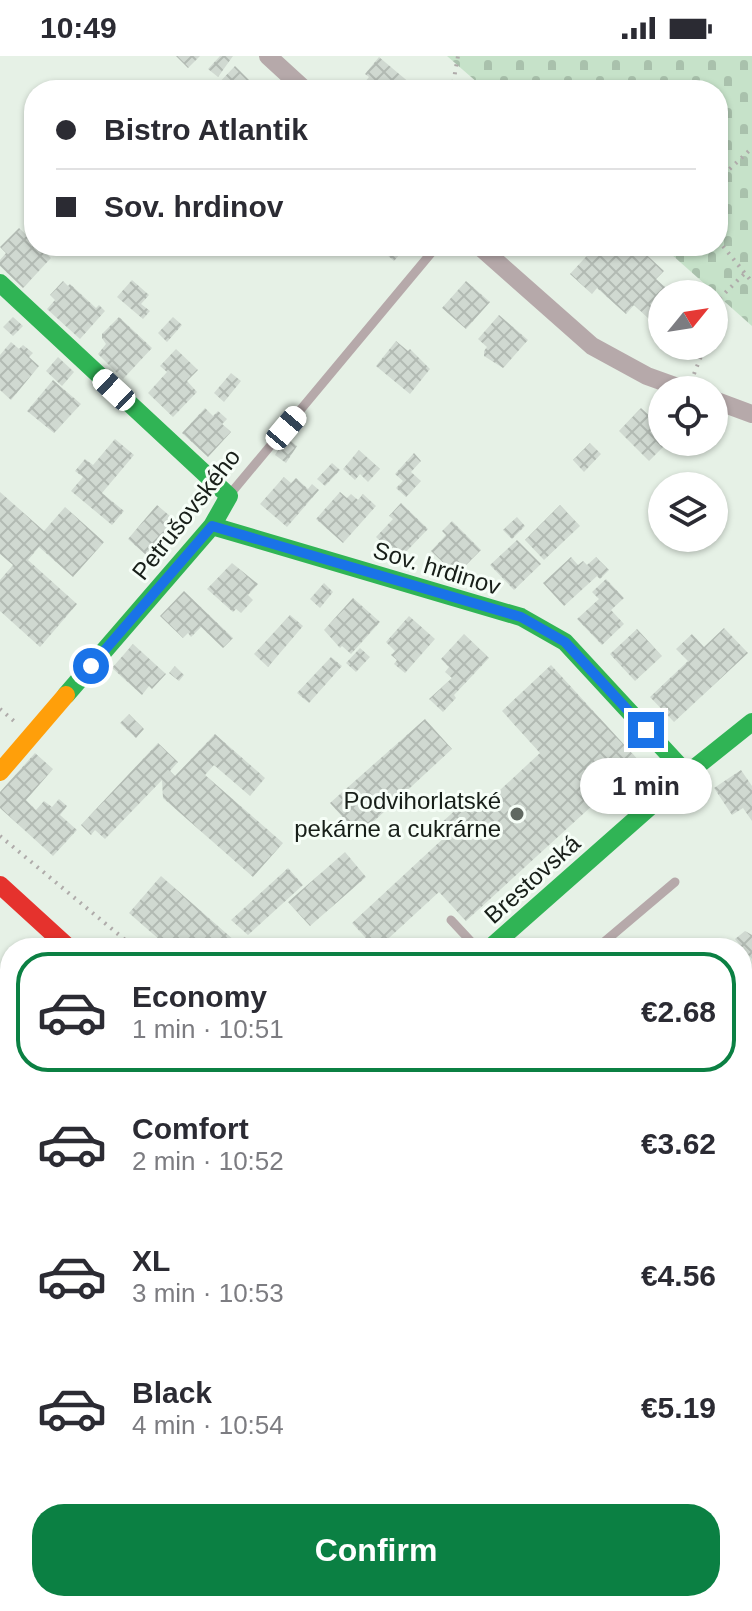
<!DOCTYPE html>
<meta charset="utf-8">
<style>
body{margin:0;font-family:Helvetica,sans-serif;background:#f7f7f7;color:#2b2b33;height:100vh;display:flex;flex-direction:column;font-size:30px;white-space:nowrap}
*{box-sizing:border-box;margin:0}
p{font-size:26px;color:#7c7c81}
.icon{flex:none;width:44px;height:44px;fill:none;stroke:currentColor;stroke-width:2;stroke-linecap:round;stroke-linejoin:round}
.map{position:relative;flex:1;overflow:hidden}
.drawer{position:absolute;left:0px;top:882px;width:752px;height:674px;display:flex;flex-direction:column;background:#fff;border-radius:32px 32px 0 0;box-shadow:0 2px 6px #0004}
.drawer>*{flex:none}
.banner{position:absolute;left:24px;top:24px;width:704px;height:176px;border-radius:32px;box-shadow:0 2px 6px #0004;display:grid;align-content:center;height:176px;padding:0 32px;background:#fff}
.needle{width:52px;rotate:60deg}
.fabs{position:absolute;left:648px;top:224px;display:grid;gap:16px}
.fabs a{display:grid;place-items:center;width:80px;height:80px;border-radius:50%;background:#fff;box-shadow:0 2px 6px #0004;font-size:40px}
.end{position:absolute;width:36px;height:36px;margin:-18px;border:10px solid #1a73e8;background:#fff;box-shadow:0 0 0 4px #fff}
.from{border-radius:50%}
.bubble{position:absolute;height:56px;border-radius:28px;background:#fff;box-shadow:0 2px 6px #0004;font-size:26px;font-weight:700;line-height:56px;text-align:center}
.car{position:absolute;width:24px;height:48px;margin:-24px -12px;border-radius:10px;box-shadow:0 0 6px 2px #0007;background:linear-gradient(#fff 24%,#345 0 40%,#fff 0 76%,#345 0 86%,#fff 0)}
.banner b{display:flex;align-items:center;gap:28px;height:76px;font-size:30px}
.banner b+b{border-top:2px solid #e1e1e2}
.banner i{width:20px;height:20px;background:#2b2b33}
ul{padding:14px 0 0;list-style:none}
li{display:flex;align-items:center;gap:24px;height:120px;margin:0 16px 12px;padding:0 16px;border:4px solid transparent;border-radius:32px}
li div{flex:1}
li b{display:block;font-size:30px}
li em{font-style:normal;font-weight:700}
li.active{border-color:#0b8043}
li>.icon{width:72px;height:72px;stroke-width:1.5}
.button{display:flex;gap:16px;margin-top:auto;padding:16px 32px}
.button a{flex:1;height:92px;border-radius:32px;background:#0b8043;color:#fff;font-size:32px;font-weight:700;line-height:92px;text-align:center}
.status{display:flex;justify-content:space-between;align-items:center;height:56px;padding:0 40px;background:#fff;direction:ltr}
.status svg{height:22px;fill:currentColor}
.map>svg:first-child{display:block}
</style>
<div class="status"><b>10:49</b><svg viewBox="0 0 49 12"><path d="M0 12V9h3v3zM5 12V6h3v6zM10 12V3h3v9zM15 12V0h3v12zM26 1h20v11H26zM47 4h2v5h-2z"/></svg></div>
<div class="map">
<svg width="752" height="1555" viewBox="0 0 752 1555">
<defs>
<pattern id="cemetery-stones" width="16" height="16" patternUnits="userSpaceOnUse" patternTransform="scale(2)"><rect width="16" height="16" fill="#c6e2c9"/><path d="M2 7V4a2 2 0 0 1 4 0v3zM10 15v-3a2 2 0 0 1 4 0v3z" fill="#a9c1ac"/></pattern>
<pattern id="building-cross-hatch" width="8" height="8" patternUnits="userSpaceOnUse" patternTransform="scale(2)"><rect width="8" height="8" fill="#d0d9d1"/><path d="M0 0l8 8M0 8l8-8" fill="none" stroke="#b2bab3"/></pattern>
</defs>
<rect width="100%" height="100%" fill="#e6f1e6"/>
<path fill="url(#cemetery-stones)" d="M447,0H752V270L662,190H718V34H486Z"/>
<path fill="url(#building-cross-hatch)" d="M176,0H200L188,12Z
M220,0H233L218,21L208,13Z
M379,1L411,28L405,34H358L369,21L365,18Z
M235,10L253,28L248,34H215L213,33Z
M109,24L116,30L112,34H104L102,31Z
M19,172L34,186V190H38L51,202L23,232L0,210V204L6,197L0,191Z
M377,190H407L394,205Z
M539,190H559L550,200Z
M596,190H637L664,215L656,223L673,238H662V275L634,249L626,258L597,232L592,238L570,218Z
M132,224L149,239L141,248L150,255L143,263L117,241Z
M63,225L68,230L70,228L96,252L99,249L105,255L80,283L47,253L55,244L50,239Z
M466,225L490,246L466,273L442,252Z
M499,259L528,284L503,312L484,300V295L487,291L478,283Z
M13,261L23,270L13,280L3,271Z
M119,261L152,292L123,323L98,298L106,288L102,282V278Z
M173,261L182,269L167,286L158,277Z
M396,285L408,295L410,293L430,313L410,338L376,310Z
M11,286L19,293L23,289L33,297L29,301L39,310L11,344L0,334V299Z
M176,293L198,314L187,325L197,336L173,361L148,337L167,316L160,310Z
M58,301L74,316L62,330L46,315Z
M231,317L241,325L224,346L214,337Z
M53,324L81,348L54,377L27,355Z
M205,352L213,360L218,355L227,363L222,368L231,376L208,401L182,377Z
M641,352L652,362L658,356L662,361L659,369L662,372V386H668L649,405L619,375Z
M287,382L297,390L286,407L275,399Z
M115,383L134,399L102,437L124,455L112,469L71,435L83,421L75,415L85,403L93,409Z
M590,387L601,398L584,416L573,404Z
M359,394L380,413L368,426L360,418L355,424L343,413Z
M414,397L421,405L411,416L421,425L406,441L396,432L403,425L395,418Z
M332,407L340,414L325,430L317,423Z
M284,421L291,427L296,422L308,433L312,428L319,434L287,471L260,448Z
M0,436L44,475L65,451L104,486L73,521L39,491L28,504L77,548L40,591L0,555V524L13,509L0,498Z
M340,436L347,442L351,438L358,444L363,438L376,450L343,487L316,463Z
M401,447L428,473L399,503L376,481L393,463L389,460Z
M157,449L184,472L154,506L128,483Z
M560,449L580,470L544,504L525,484Z
M517,461L525,470L512,483L503,474Z
M452,465L481,494L456,519L431,495L446,479L442,475Z
M517,484L541,508L514,534L490,509Z
M571,501L578,509L583,505L587,509L596,501L609,514L600,523L597,520L564,550L543,527Z
M232,507L258,528L248,539L253,544L241,557L236,553L233,556L207,533Z
M606,523L624,542L611,554L624,568L602,589L577,563L599,543L592,536Z
M324,527L333,536L320,552L310,543Z
M184,535L233,582L223,592L201,571L191,581L188,577L183,582L160,560Z
M353,542L380,566L351,598L342,590L340,592L324,574Z
M290,559L303,570L268,611L254,598Z
M409,560L435,583L405,617L394,608L397,604L391,599L395,595L386,586Z
M724,572L748,597L674,666L650,641L688,605L676,593L692,578L704,591Z
M637,573L662,600L635,625L610,598Z
M464,578L489,602L454,639L456,642L443,656L429,643L452,622L445,616L449,611L441,603Z
M133,588L166,618L152,633L149,630L142,639L112,612Z
M360,592L370,601L356,616L346,607Z
M331,601L342,610L309,647L297,637Z
M551,609L640,706L466,865L439,836L378,892H375L352,867L447,779L438,770L476,735L486,747L540,697L502,655Z
M175,610L184,619L179,625L169,617Z
M129,658L144,673L136,682L120,667Z
M425,663L452,693L359,779L330,747Z
M215,678L265,722L250,740L214,709L205,719L283,787L253,821L163,742L162,724L105,783L95,774L91,779L81,769L158,687L178,706L170,715L175,720Z
M35,697L53,713L26,744L36,754L44,745L52,751L59,743L67,750L60,759L77,774L53,800L0,752V736Z
M741,714L752,730V765L743,752L732,759L714,732Z
M345,796L366,821L310,870L288,846Z
M288,812L303,829L248,879L231,864Z
M161,820L243,892H169L129,857Z
M745,875L752,879V903L735,883Z
M0,933L10,942V1031L0,1042Z
M752,1152V1204L748,1208L742,1201V1162Z
M10,1200V1250L0,1241V1211Z
M742,1235L752,1245V1296L746,1302L742,1298Z
M0,1362L10,1370V1402L0,1414Z
M742,1380L752,1392V1466L742,1454Z
M59,1546H78L88,1555H51Z
M112,1546H168L160,1555H104Z
M408,1546H492L483,1555H411L406,1549Z
M615,1546H655L662,1555H622Z"/>
<g fill="none" stroke-linecap="round" stroke-linejoin="round">
<path stroke="#afabaa" stroke-width="4" stroke-dasharray="2 6" stroke-linecap="butt" d="M452,34L458,0
M718,124L752,92
M718,184L752,226
M714,248L745,217
M694,318L705,290
M0,653L14,665
M0,780L124,883L139,892
M0,1300L10,1309
M5,1473L10,1499
M742,1513L752,1526
M20,1546L21,1555
M562,1546L570,1555
M608,1546L616,1555
M207,1555L215,1546
M520,1555L530,1546"/>
<path stroke="#b6a9aa" stroke-width="9" d="M231,437L437,190
M451,864L477,892
M597,892L675,826
M742,1323L752,1313
M742,1354L752,1366"/>
<path stroke="#b6a9aa" stroke-width="18" d="M268,0L305,34
M479,190L592,290L647,320L686,334
M714,344L752,358
M742,1121L752,1111
M0,1333L10,1342
M366,1546L375,1555
M706,1546L714,1555"/>
<path stroke="#30b455" stroke-width="18" d="M0,227L229,440L212,470L66,639
M212,470L521,561L565,586L687,718
M490,892L687,718L752,666
M312,1555L321,1546"/>
<path stroke="#ff9f0a" stroke-width="18" d="M0,716L66,639
M0,1451L10,1439"/>
<path stroke="#e5322d" stroke-width="18" d="M0,829L69,892"/>
</g>
<g fill="none" stroke-linecap="round" stroke-linejoin="round">
<path stroke="#1a73e8" stroke-width="10" d="M91,610L212,470L521,561L565,586L646,674"/>
</g>
<circle fill="#606861" stroke="#f6fef7" stroke-width="3" cx="517" cy="758" r="8"/>
<g text-anchor="middle" dominant-baseline="central" stroke-width="6" stroke-linejoin="round" paint-order="stroke">
<g font-size="24" fill="#181f19" stroke="#f6fef7">
<text transform="translate(186 458) rotate(-52)">Petrušovského</text>
<text transform="translate(437 512) rotate(17)">Sov. hrdinov</text>
<text transform="translate(532 823) rotate(-42)">Brestovská</text>
</g>
<g font-size="24" fill="#181f19" stroke="#f6fef7" text-anchor="end">
<text x="501" y="744">Podvihorlatské<tspan x="501" dy="28">pekárne a cukrárne</tspan></text>
</g>
</g>
</svg>
<div class="fabs">
<a><svg class="needle" viewBox="-14 -14 28 28"><path d="M0-13l5 13h-10z" fill="#e53935"/><path d="M0 13l5-13h-10z" fill="#7c7c81"/></svg></a>
<a><svg class="icon" aria-label="locate" viewBox="0 0 24 24"><circle cx="12" cy="12" r="6"/><path d="M12 2v4M12 18v4M2 12h4M18 12h4"/></svg></a>
<a><svg class="icon" aria-label="layers" viewBox="0 0 24 24"><path d="M12 4l9 5-9 5-9-5zM3 14l9 5 9-5"/></svg></a>
</div>
<i class="end from" style="left:91px;top:610px"></i>
<i class="end" style="left:646px;top:674px"></i>
<div class="bubble" style="left:580px;top:702px;width:132px">1 min</div>
<i class="car" style="left:114px;top:334px;rotate:313deg"></i>
<i class="car" style="left:286px;top:372px;rotate:40deg"></i>
<div class="banner">
<b><i class="from"></i>Bistro Atlantik</b>
<b><i></i>Sov. hrdinov</b>
</div>
<section class="drawer">
<ul>
<li class="active"><svg class="icon" aria-label="car" viewBox="0 0 24 24"><path d="M5 17H2v-5l4-1 3-4h7l3 4 3 1v5h-3M9 17h6M6 11h13"/><circle cx="7" cy="17" r="2"/><circle cx="17" cy="17" r="2"/></svg><div><b>Economy</b><p>1 min · 10:51</p></div><em>€2.68</em></li>
<li><svg class="icon" aria-label="car" viewBox="0 0 24 24"><path d="M5 17H2v-5l4-1 3-4h7l3 4 3 1v5h-3M9 17h6M6 11h13"/><circle cx="7" cy="17" r="2"/><circle cx="17" cy="17" r="2"/></svg><div><b>Comfort</b><p>2 min · 10:52</p></div><em>€3.62</em></li>
<li><svg class="icon" aria-label="car" viewBox="0 0 24 24"><path d="M5 17H2v-5l4-1 3-4h7l3 4 3 1v5h-3M9 17h6M6 11h13"/><circle cx="7" cy="17" r="2"/><circle cx="17" cy="17" r="2"/></svg><div><b>XL</b><p>3 min · 10:53</p></div><em>€4.56</em></li>
<li><svg class="icon" aria-label="car" viewBox="0 0 24 24"><path d="M5 17H2v-5l4-1 3-4h7l3 4 3 1v5h-3M9 17h6M6 11h13"/><circle cx="7" cy="17" r="2"/><circle cx="17" cy="17" r="2"/></svg><div><b>Black</b><p>4 min · 10:54</p></div><em>€5.19</em></li>
</ul>
<div class="button"><a>Confirm</a></div>
</section>
</div>
